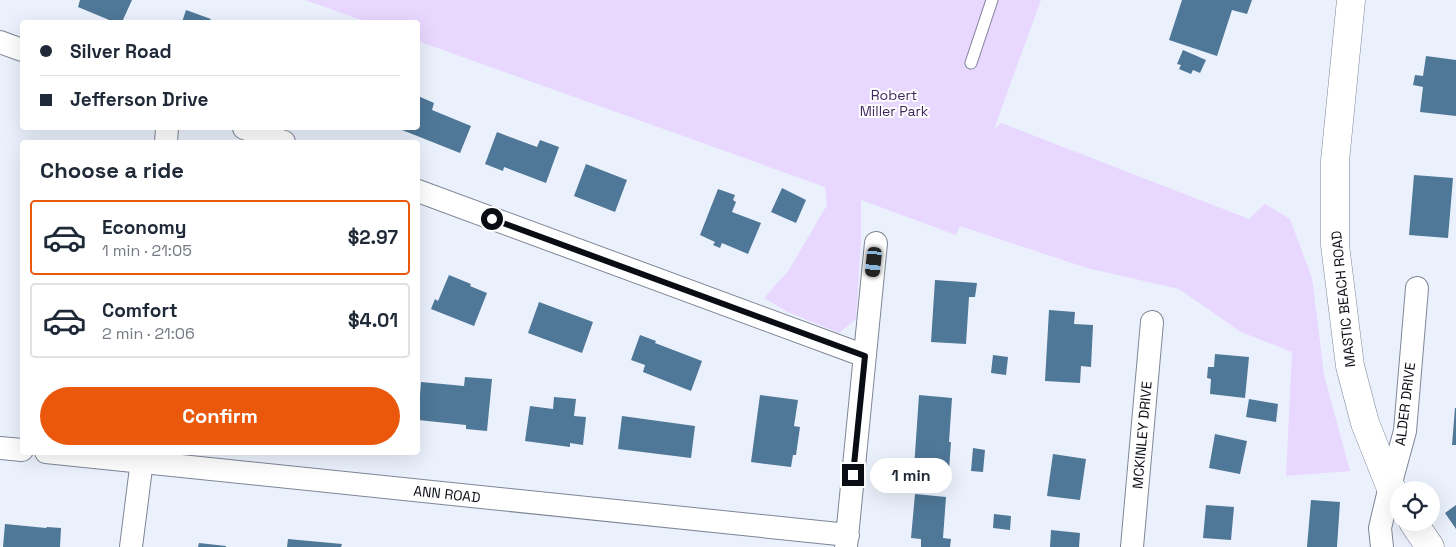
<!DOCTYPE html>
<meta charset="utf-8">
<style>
body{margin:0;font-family:"Space Grotesk",sans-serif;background:#f2f2f3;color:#1f2937;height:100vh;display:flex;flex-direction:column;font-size:19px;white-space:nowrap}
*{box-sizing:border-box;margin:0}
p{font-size:16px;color:#747a83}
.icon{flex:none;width:28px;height:28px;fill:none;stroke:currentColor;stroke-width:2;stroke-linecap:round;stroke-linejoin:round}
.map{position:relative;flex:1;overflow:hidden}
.details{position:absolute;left:20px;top:140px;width:400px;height:315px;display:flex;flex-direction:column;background:#fff;border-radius:5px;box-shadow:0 5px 20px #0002}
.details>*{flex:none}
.banner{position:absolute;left:20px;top:20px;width:400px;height:110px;border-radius:5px;box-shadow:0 5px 20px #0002;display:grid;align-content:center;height:110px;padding:0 20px;background:#fff}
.controls{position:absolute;left:1390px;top:481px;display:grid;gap:10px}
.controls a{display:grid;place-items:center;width:50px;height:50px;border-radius:50%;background:#fff;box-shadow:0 5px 20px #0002;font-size:25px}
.end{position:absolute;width:22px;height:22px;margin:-11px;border:6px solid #0a0d13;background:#fff;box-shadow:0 0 0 2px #fff}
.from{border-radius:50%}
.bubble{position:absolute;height:35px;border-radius:18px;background:#fff;box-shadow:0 5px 20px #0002;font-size:16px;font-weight:600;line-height:35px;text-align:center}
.car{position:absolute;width:15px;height:30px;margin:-15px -8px;border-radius:6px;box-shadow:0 0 4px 1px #0007;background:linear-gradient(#222 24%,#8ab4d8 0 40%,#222 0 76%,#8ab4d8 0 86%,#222 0)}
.banner b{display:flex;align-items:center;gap:18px;height:48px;font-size:19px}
.banner b+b{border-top:1px solid #e0e1e3}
.banner i{width:12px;height:12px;background:#1f2937}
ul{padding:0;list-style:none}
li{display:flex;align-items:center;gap:15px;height:75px;margin:0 10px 8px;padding:0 10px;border:2px solid #e0e1e3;border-radius:5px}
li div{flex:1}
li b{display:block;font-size:19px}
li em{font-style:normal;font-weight:600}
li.current{border-color:#ea580c}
li>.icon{width:45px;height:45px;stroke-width:1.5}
h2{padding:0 20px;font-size:22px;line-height:60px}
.button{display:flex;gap:10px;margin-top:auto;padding:10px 20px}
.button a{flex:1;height:58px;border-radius:30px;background:#ea580c;color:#fff;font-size:20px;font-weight:600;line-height:58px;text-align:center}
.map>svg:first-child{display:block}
</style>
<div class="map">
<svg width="1456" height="547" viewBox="0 0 1456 547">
<rect width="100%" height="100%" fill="#ebf1fc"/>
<path fill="#e8d7ff" d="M305,0H1041L994,129L1001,123L1249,219L1265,204L1290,219L1312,278L1324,375L1350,471L1286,476L1292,352L1241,332L1179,289L1087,268L960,226L956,235L861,200V239L856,319L839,333L788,312L764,298L789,270L827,205L825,187L418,41V22H367Z"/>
<path fill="#4f7797" d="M80,0H132L122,22H114L78,7Z
M1182,0H1252L1247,14L1232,10L1217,56L1169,40Z
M186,10L211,19L209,22H182Z
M1183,50L1206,60L1200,73L1193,70L1191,74L1179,69L1181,65L1177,64Z
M1426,56L1456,60V116L1420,112L1423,87L1413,85L1415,75L1423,76Z
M418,96L434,103L432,110L471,126L460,153L397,128H418Z
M497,132L537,147L540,140L559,147L546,183L504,167L503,171L485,164Z
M586,164L627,180L615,212L574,196Z
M1414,175L1453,178L1448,238L1409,235Z
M782,188L806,200L796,223L771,212Z
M718,189L735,195L733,200L736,202L732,212L761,223L748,254L722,243L720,248L713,245L715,242L700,235Z
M449,275L471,284L470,286L487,293L474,326L431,309L435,299L438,301Z
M935,280L977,283L975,297H969L966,344L931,342Z
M539,302L593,322L582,353L528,333Z
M1049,310L1075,312L1074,324L1093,325L1091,367L1081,366L1080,383L1045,381Z
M640,335L656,341L655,343L702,361L691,391L643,372L645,365L631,360Z
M1215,354L1249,357L1245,398L1210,394L1211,379L1207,378L1208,367H1214Z
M993,355L1008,357L1006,375L991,373Z
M465,377L492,379L487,431L466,429V425L418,420L421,382L464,386Z
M760,395L798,400L794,426L800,427L796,455H793L791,467L751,462Z
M919,395L952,398L949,442H951L949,471L914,468Z
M554,397L576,399L574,416L586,417L583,445L570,443V447L525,441L530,406L553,409Z
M1249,399L1278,404L1276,422L1246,417Z
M1455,408H1456V445H1452Z
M622,416L695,426L691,458L618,449Z
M1215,434L1247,441L1240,474L1209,468Z
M973,448L985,450L983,472L971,471Z
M1053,454L1086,459L1080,500L1047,496Z
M915,494L946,497L943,538L951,539L950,547H921V539L911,538Z
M1311,500L1340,502L1337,547H1307Z
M1206,505L1234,507L1231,540L1203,538Z
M1456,505V529L1445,513Z
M994,514L1011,516L1010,530L993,528Z
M5,524L46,528L47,527L61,528L60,547H3Z
M1051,530L1080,533L1079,547H1050Z
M288,539L342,544L341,547H287Z
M199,543L226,546V547H198Z"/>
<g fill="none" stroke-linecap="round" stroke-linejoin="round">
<defs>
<path id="service" d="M971,63L992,0"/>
<path id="minor" d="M0,42L22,50
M244,128L284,142
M166,142L167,128
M418,191L865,356
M0,448L22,450
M46,452L848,535
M131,547L143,452
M846,547L876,243
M1132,547L1152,322
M1382,547L1380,528L1390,486L1405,431L1417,288"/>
<path id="tertiary" d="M1351,0L1335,161V245L1350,366L1365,423L1390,486L1399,500
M1413,522L1430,547"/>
</defs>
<use href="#service" stroke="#7d8696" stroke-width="13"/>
<use href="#minor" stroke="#7d8696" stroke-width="24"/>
<use href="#tertiary" stroke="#7d8696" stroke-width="29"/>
<use href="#service" stroke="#fff" stroke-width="11"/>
<use href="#minor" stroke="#fff" stroke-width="22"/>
<use href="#tertiary" stroke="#fff" stroke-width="28"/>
</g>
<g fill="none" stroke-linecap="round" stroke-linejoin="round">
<path stroke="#0a0d13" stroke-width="6" d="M492,219L865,356L853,475"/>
</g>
<g text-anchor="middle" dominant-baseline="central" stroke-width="4" stroke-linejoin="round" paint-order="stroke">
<g font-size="14" fill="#42275f" stroke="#fff">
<text x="894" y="95">Robert<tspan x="894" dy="16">Miller Park</tspan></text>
</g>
<g font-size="14" fill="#0a0d13" stroke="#fff">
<text transform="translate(1343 299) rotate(-96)">MASTIC BEACH ROAD</text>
<text transform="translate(1405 404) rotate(-83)">ALDER DRIVE</text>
<text transform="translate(1142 435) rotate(-85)">MCKINLEY DRIVE</text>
<text transform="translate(447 494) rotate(6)">ANN ROAD</text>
</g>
</g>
</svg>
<div class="controls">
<a><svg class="icon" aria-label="locate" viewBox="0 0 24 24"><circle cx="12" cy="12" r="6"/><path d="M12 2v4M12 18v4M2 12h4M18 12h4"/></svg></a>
</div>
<i class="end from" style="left:492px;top:219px"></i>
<i class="end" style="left:853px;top:475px"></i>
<div class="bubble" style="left:870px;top:458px;width:82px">1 min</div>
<i class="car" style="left:874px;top:262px;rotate:186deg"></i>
<div class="banner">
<b><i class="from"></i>Silver Road</b>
<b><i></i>Jefferson Drive</b>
</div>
<section class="details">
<h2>Choose a ride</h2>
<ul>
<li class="current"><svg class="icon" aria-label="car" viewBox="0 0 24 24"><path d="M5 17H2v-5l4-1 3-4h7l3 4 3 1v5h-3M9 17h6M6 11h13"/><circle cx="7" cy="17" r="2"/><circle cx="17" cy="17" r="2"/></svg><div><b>Economy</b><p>1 min · 21:05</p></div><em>$2.97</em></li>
<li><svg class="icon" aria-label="car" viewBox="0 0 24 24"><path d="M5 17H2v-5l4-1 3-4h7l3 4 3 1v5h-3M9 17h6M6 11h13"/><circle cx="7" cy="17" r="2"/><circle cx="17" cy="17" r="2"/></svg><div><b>Comfort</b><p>2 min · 21:06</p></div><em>$4.01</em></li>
</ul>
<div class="button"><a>Confirm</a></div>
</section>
</div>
